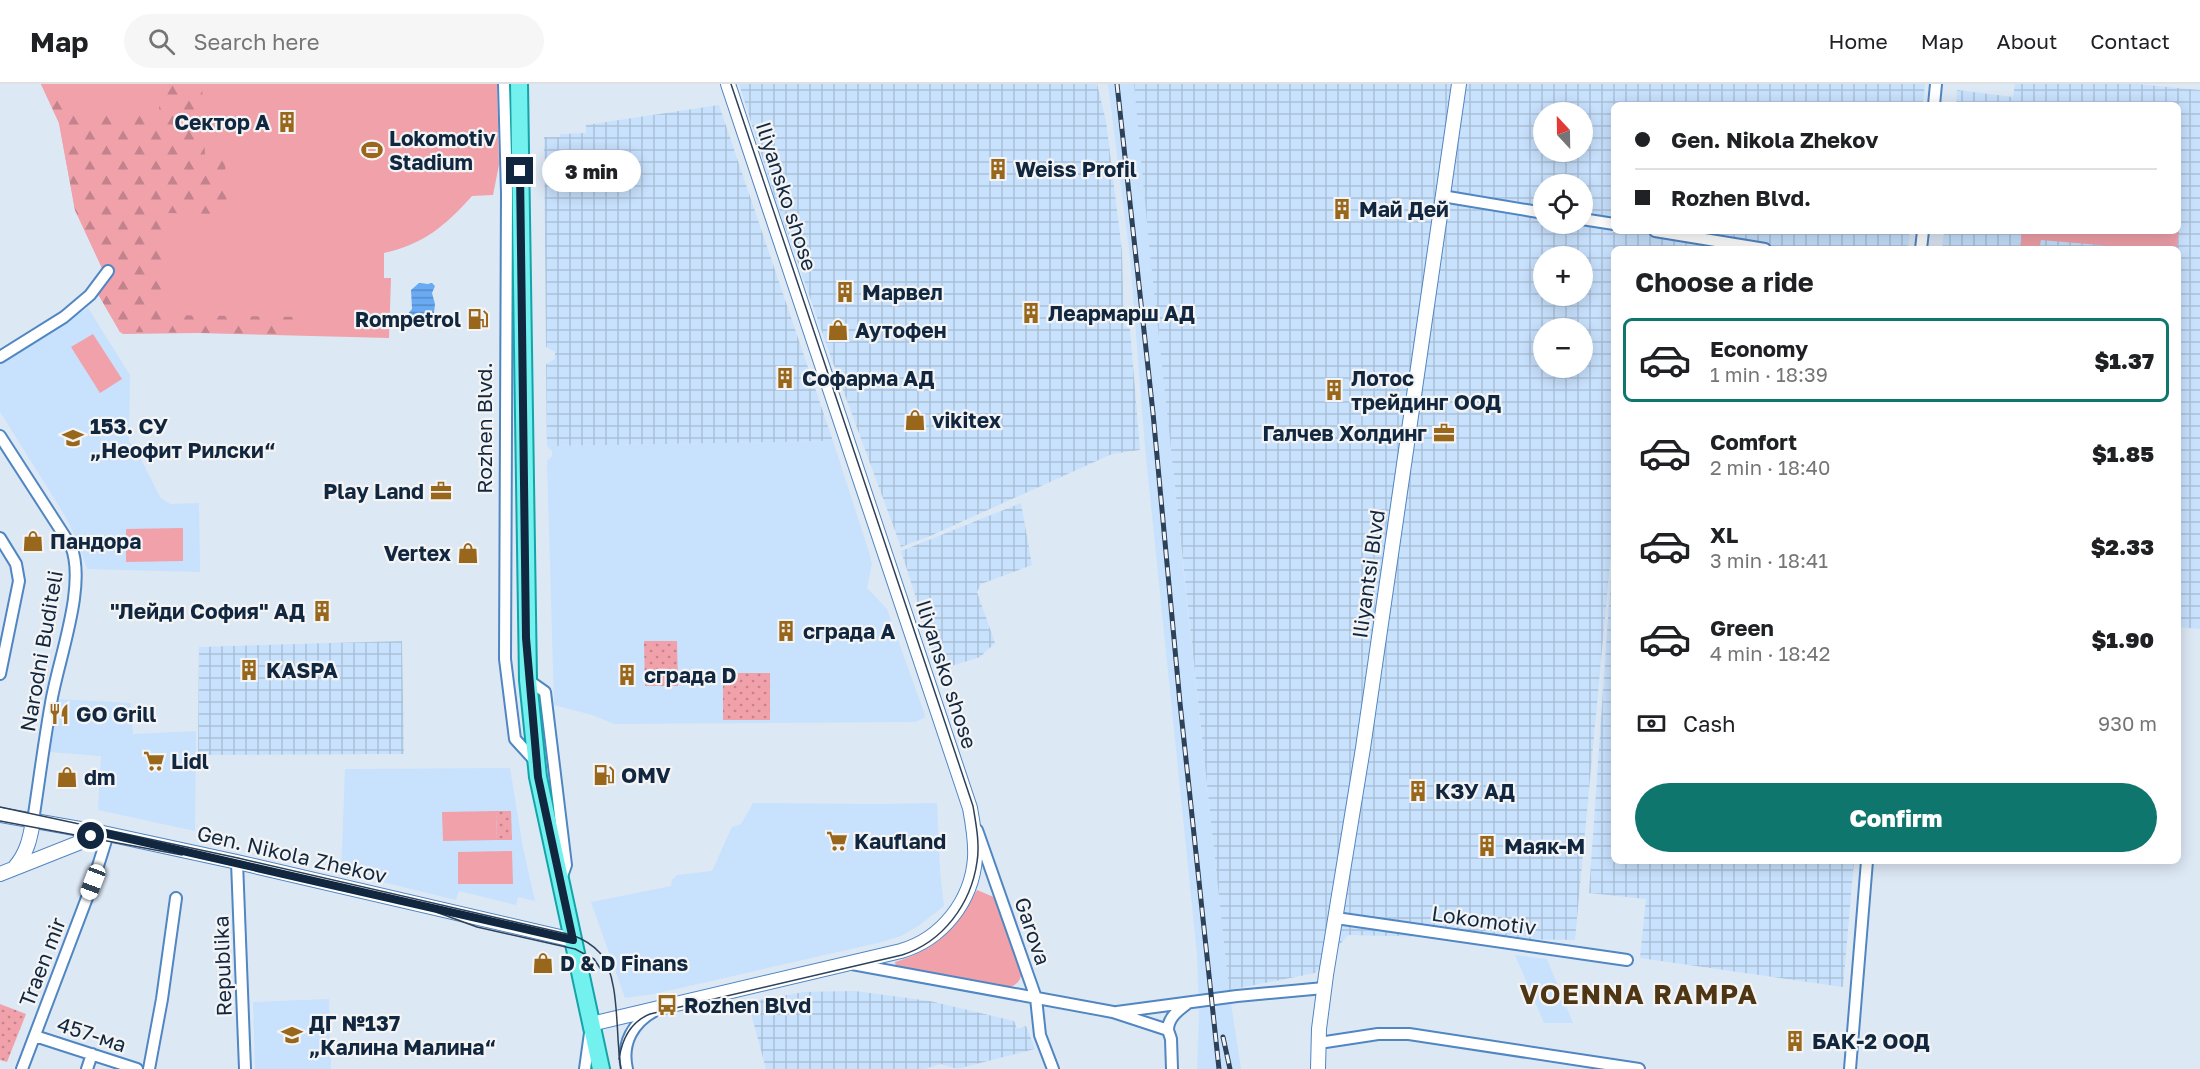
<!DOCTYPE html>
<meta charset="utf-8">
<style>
body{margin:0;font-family:"Golos Text",sans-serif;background:#f6f6f6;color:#202124;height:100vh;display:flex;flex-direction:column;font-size:22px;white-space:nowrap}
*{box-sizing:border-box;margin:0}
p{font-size:20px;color:#757577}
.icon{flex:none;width:33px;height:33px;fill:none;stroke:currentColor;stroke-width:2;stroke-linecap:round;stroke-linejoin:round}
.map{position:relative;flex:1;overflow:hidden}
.panel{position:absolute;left:1611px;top:162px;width:570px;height:618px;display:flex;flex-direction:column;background:#fff;border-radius:9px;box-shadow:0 3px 15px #0003}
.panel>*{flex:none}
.banner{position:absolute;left:1611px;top:18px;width:570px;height:132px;border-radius:9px;box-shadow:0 3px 15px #0003;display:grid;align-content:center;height:132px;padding:0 24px;background:#fff}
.needle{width:39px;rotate:338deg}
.tools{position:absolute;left:1533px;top:18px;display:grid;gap:12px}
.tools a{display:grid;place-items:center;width:60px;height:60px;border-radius:50%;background:#fff;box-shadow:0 3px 15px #0003;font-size:30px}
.end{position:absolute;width:27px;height:27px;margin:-14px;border:8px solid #112740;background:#fff;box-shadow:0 0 0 3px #fff}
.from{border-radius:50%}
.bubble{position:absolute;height:42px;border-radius:21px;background:#fff;box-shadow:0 3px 15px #0003;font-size:20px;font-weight:800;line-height:42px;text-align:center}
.car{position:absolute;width:18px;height:36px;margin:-18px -9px;border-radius:8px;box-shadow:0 0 4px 2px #0007;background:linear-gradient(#fff 24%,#345 0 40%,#fff 0 76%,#345 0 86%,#fff 0)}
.banner b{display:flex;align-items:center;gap:21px;height:57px;font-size:22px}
.banner b+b{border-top:2px solid #e0e0e0}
.banner i{width:15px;height:15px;background:#202124}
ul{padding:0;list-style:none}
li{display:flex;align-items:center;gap:18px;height:84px;margin:0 12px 9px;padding:0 12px;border:3px solid transparent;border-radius:9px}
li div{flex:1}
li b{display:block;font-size:22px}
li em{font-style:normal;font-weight:800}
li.active{border-color:#0f766e}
li>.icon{width:54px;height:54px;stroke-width:1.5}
h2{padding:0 24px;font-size:27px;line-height:72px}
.pay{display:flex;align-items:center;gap:15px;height:66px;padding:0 24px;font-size:22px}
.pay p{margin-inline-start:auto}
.action{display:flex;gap:12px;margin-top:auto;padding:12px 24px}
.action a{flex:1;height:69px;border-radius:36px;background:#0f766e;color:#fff;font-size:24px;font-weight:800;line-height:69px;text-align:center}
header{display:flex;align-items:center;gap:36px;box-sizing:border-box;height:84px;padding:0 30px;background:#fff;border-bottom:2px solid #e0e0e0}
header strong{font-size:28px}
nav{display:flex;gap:33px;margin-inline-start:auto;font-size:21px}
.search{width:420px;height:54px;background:#f6f6f6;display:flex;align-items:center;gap:15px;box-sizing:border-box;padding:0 21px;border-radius:33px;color:#757577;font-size:22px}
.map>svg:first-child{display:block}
</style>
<header>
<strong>Map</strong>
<div class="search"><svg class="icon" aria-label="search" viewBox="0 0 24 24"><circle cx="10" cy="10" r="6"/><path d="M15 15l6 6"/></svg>Search here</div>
<nav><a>Home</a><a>Map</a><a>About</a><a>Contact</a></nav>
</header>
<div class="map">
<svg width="2200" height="985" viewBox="0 0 2200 985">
<defs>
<pattern id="industrial-grid" width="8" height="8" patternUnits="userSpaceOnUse" patternTransform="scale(1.5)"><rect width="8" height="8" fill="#c8e1fd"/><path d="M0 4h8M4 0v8" fill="none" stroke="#abc1da"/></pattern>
<pattern id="forest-firs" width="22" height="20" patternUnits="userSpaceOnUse" patternTransform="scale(1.5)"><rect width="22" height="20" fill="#f1a1aa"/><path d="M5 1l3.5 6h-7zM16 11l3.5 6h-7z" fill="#c2838c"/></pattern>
<pattern id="park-dots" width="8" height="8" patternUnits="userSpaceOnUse" patternTransform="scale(1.5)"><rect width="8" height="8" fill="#f1a1aa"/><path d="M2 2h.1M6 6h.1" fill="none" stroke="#c2838c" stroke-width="1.8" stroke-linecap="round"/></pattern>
<pattern id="water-rules" width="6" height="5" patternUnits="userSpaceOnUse" patternTransform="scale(1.5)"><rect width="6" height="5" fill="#69aaf3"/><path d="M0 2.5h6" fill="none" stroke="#558ac6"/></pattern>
</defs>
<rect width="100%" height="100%" fill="#dde8f5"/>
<path fill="#c8e1fd" d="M1108,0H1134L1184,491L1229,906L1241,985H1197L1199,929L1197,870L1145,363L1130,173Z
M88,224L130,291L129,357L137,367L160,413L170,420L199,419L200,488L87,485L78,458L64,430L0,328V279Z
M833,357L869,468L872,480L867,504L887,525L925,631L924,634L915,638L614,640L592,631L554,621L547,377L552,372V367L547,362Z
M58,615L131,619L133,650L196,647L195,747L98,726L101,672L49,668Z
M510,684L523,764L535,817L518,813L516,821L459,807L456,816L341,788L345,685Z
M753,719L877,720L937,719L940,787L944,822L917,843L901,852L882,858L654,910L625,914L591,818L671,802L672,796L677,791L712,787L732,743L741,740Z
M1515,871L1547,875L1573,939H1544Z
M329,915L331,985H255L253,918Z"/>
<path fill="url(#industrial-grid)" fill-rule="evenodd" d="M739,0H1097L1106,37L1122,167L1124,242L1130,245L1140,366L1112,370L930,452L901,463L833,279L775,114Z
M1134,0H1925L1923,21H1614V147H1910L1908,165H1614V437L1575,856L1348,851L1315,889L1229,906L1149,160ZM1544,28H1582V68H1544ZM1544,100H1582V140H1544ZM1544,172H1582V212H1544ZM1544,244H1582V284H1544Z
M2015,0H2137L2200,6V545L2178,543V165H1942L1944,147H2178V21H1956L1957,6L2013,13Z
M719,21L833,357L547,362L546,280L555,275V268L546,263L544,53H560V50L586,49V41Z
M1021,419L1032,481L981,500L977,508L995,559L980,573L939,586L901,467Z
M1614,448V777H1854L1843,903L1640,874L1646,815L1589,809Z
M402,557L404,670L198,671L199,563Z
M855,907L930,917L1014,937L1017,945L1026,942L1035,965L957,985L941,980L925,985H766L748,918L804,908Z"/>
<path fill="#f1a1aa" d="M41,0H497L499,81L493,111L472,112C445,142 424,160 384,169V194H391L389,254L198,249L123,250L120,248L98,210L112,190L102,184L75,126L59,39Z
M2178,140H2179L2177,165H2146L2041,156L2039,165H2020L2022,147H2178Z
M93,250L122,295L100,309L71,263Z
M183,444V477L126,478V445Z
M496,727L497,756L443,757L442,728Z
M512,767L513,800H458V768Z
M977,806L996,814L1022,888C1020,898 1017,901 1007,904L896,883L895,878C938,865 956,845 977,806Z"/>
<path fill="url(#forest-firs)" d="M41,0H67V29L159,30L160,0H202L205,73L225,74L227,130L164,129L160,231L300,233L299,250L120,248L98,210L112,190L102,184L75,126L59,39Z"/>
<path fill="url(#park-dots)" d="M644,557H677L678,602H645Z
M723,589H770V636H723Z
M496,727H511L512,756H497Z
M0,920L26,930L7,978L0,976Z"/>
<path fill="url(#water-rules)" d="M419,199L428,200L432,199L435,202L432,209L435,220L434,229L426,239L422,240L417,237L415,233H409L407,231L412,225L411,206Z"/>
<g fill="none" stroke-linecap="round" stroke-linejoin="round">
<defs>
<path id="minor" d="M504,0L507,109L505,575L515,655L536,678
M1934,21L1936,0
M1442,112L1544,129
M1582,135L1614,140
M1655,147L1765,165
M1921,165L1923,147
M0,273L64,233L90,211L108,187
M0,352L71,462C87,502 58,576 51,619C44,658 39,698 33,737
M0,454L16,480L19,497L0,590
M528,596L545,608L566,781L561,795
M977,746L1036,914L1040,951L1053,985
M237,778L245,985
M1336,834L1627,876
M852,880L1113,928L1168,946L1171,955L1172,985
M1117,928L1237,912L1324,904
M1168,946C1168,933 1179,926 1188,919
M35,952L137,985
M1319,959L1378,950H1409L1639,985
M22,985L93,798L108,750
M87,985L92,970
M149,985L162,915L176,814
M585,985L590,949
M627,985C621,959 633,938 656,926
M1850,985L1867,777"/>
<path id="tertiary" d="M0,731L103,749L237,778L573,856
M15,783C27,769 30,755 33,737
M0,790L101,750
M591,940L901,867C942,855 972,817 975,774C976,757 973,740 970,724L728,0
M1318,985L1319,945L1326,891L1363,664L1459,0"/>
<path id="primary" d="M519,0L528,596L538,693L601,985"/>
</defs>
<use href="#minor" stroke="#5086c2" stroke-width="14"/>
<use href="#tertiary" stroke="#5086c2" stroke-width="16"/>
<use href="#primary" stroke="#13a4a9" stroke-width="20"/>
<use href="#minor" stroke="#fff" stroke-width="10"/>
<use href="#tertiary" stroke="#fff" stroke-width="14"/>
<use href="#primary" stroke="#72f1ee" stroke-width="16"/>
<path stroke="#2d4159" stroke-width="1.5" d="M0,723L238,774L572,851C583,855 592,860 600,869C621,894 615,953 621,985
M0,737L182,771
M436,828L477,843L575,865L594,875L602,887
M619,975C622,955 630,938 650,930L902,871C943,858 971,820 977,778C980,760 976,740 973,722L731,0"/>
<defs>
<path id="rail" d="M1117,0L1153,329L1180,619L1219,985
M1223,953L1230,985"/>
</defs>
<use href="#rail" stroke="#2d4159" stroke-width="5"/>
<use href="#rail" stroke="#f4f4f4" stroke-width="3" stroke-dasharray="9" stroke-linecap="butt"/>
</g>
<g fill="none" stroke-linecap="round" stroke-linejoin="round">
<path stroke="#112740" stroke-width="8" d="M91,752L103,749L108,750L573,856L538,693L526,554L520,87"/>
</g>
<defs>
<symbol id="building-bare" viewBox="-9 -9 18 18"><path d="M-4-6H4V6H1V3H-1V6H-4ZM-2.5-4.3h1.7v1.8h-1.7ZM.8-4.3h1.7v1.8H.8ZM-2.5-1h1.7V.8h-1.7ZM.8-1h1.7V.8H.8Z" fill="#99671b" stroke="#f4f4f4" stroke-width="2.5" paint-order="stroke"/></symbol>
<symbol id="stadium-bare" viewBox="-9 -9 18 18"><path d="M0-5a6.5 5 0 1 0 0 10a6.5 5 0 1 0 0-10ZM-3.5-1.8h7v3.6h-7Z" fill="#99671b" stroke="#f4f4f4" stroke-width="2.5" paint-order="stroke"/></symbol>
<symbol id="fuel-bare" viewBox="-9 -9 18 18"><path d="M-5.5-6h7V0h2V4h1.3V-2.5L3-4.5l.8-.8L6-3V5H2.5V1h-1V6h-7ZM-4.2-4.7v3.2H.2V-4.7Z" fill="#99671b" stroke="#f4f4f4" stroke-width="2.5" paint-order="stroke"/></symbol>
<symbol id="shop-bare" viewBox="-9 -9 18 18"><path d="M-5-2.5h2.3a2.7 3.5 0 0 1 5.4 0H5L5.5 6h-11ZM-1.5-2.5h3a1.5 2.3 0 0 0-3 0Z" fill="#99671b" stroke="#f4f4f4" stroke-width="2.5" paint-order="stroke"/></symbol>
<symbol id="office-bare" viewBox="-9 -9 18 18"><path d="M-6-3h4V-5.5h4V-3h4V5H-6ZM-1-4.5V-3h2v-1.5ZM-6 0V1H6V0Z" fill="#99671b" stroke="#f4f4f4" stroke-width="2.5" paint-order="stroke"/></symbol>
<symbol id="school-bare" viewBox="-9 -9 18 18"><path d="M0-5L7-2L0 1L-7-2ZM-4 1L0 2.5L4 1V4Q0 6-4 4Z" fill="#99671b" stroke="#f4f4f4" stroke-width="2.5" paint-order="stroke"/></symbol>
<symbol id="restaurant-bare" viewBox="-9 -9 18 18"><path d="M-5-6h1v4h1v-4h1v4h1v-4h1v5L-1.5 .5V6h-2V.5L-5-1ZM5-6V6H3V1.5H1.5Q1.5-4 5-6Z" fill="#99671b" stroke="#f4f4f4" stroke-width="2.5" paint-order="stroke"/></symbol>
<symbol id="supermarket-bare" viewBox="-9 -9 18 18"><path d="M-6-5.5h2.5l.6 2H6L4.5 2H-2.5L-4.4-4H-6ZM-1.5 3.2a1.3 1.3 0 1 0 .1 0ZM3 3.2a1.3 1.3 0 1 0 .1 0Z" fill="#99671b" stroke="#f4f4f4" stroke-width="2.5" paint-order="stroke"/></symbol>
<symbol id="bus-bare" viewBox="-9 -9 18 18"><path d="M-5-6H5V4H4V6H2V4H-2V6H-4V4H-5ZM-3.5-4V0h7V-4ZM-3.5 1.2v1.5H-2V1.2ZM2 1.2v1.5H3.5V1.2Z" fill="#99671b" stroke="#f4f4f4" stroke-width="2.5" paint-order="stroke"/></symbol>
</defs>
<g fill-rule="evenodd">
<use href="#building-bare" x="272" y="23" width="30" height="30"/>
<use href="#stadium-bare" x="357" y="51" width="30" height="30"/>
<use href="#building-bare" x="983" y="70" width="30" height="30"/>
<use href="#building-bare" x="1327" y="110" width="30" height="30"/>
<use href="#building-bare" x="830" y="193" width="30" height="30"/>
<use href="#building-bare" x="1016" y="214" width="30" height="30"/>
<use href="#fuel-bare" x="463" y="220" width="30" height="30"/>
<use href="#shop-bare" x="823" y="231" width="30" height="30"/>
<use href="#building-bare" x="770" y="279" width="30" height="30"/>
<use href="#building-bare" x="1319" y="291" width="30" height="30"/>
<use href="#shop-bare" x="900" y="321" width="30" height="30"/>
<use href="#office-bare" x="1429" y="334" width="30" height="30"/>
<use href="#school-bare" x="58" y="339" width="30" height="30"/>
<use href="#office-bare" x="426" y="392" width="30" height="30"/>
<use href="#shop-bare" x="18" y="442" width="30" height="30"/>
<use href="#shop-bare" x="453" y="454" width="30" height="30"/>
<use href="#building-bare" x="307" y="512" width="30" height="30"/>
<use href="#building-bare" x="771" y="532" width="30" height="30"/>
<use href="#building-bare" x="234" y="571" width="30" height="30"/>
<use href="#building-bare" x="612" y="576" width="30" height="30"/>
<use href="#restaurant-bare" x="44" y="615" width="30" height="30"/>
<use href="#supermarket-bare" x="139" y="662" width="30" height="30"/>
<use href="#fuel-bare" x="589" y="676" width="30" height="30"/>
<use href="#shop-bare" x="52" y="678" width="30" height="30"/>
<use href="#building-bare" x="1403" y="692" width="30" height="30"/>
<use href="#supermarket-bare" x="822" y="742" width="30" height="30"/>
<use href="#building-bare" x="1472" y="747" width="30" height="30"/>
<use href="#shop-bare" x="528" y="864" width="30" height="30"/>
<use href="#bus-bare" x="652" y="906" width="30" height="30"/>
<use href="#school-bare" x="277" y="936" width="30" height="30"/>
<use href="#building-bare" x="1780" y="942" width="30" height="30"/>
</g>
<g text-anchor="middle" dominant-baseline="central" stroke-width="4.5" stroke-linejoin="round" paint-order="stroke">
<g font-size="21" font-weight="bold" fill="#112740" stroke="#f4f4f4" text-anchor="start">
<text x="270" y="38" text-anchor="end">Сектор А</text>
<text x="389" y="54">Lokomotiv<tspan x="389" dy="24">Stadium</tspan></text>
<text x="1015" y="85">Weiss Profil</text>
<text x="1359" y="125">Май Дей</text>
<text x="862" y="208">Марвел</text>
<text x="1048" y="229">Леармарш АД</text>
<text x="461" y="235" text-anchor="end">Rompetrol</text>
<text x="855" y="246">Аутофен</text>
<text x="802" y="294">Софарма АД</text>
<text x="1351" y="294">Лотос<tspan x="1351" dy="24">трейдинг ООД</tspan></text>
<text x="932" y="336">vikitex</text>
<text x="90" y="342">153. СУ<tspan x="90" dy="24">„Неофит Рилски“</tspan></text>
<text x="1427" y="349" text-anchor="end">Галчев Холдинг</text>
<text x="424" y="407" text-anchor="end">Play Land</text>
<text x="50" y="457">Пандора</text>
<text x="451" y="469" text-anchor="end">Vertex</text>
<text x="305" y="527" text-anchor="end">"Лейди София" АД</text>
<text x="803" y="547">сграда А</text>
<text x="266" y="586">KASPA</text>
<text x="644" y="591">сграда D</text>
<text x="76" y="630">GO Grill</text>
<text x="171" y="677">Lidl</text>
<text x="621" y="691">OMV</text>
<text x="84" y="693">dm</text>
<text x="1435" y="707">КЗУ АД</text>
<text x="854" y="757">Kaufland</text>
<text x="1504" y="762">Маяк-М</text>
<text x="560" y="879">D &amp; D Finans</text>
<text x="684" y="921">Rozhen Blvd</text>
<text x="309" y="939">ДГ №137<tspan x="309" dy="24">„Калина Малина“</tspan></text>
<text x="1812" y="957">БАК-2 ООД</text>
</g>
<g font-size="21" fill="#112740" stroke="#f4f4f4">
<text transform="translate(787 112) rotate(72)">Iliyansko shose</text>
<text transform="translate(484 344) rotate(-90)">Rozhen Blvd.</text>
<text transform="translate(1368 490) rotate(-82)">Iliyantsi Blvd</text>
<text transform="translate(41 567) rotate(-80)">Narodni Buditeli</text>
<text transform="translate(947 590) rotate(72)">Iliyansko shose</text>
<text transform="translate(292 770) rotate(13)">Gen. Nikola Zhekov</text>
<text transform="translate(1484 836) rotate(8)">Lokomotiv</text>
<text transform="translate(1033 847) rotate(71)">Garova</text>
<text transform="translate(42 878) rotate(-69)">Traen mir</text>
<text transform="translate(222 882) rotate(-92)">Republika</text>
<text transform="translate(92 950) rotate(18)">457-ма</text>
</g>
<g font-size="27" font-weight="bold" letter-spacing="1.5" fill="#4e3614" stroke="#f4f4f4">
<text x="1639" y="910">VOENNA RAMPA</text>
</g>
</g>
</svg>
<div class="tools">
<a><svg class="needle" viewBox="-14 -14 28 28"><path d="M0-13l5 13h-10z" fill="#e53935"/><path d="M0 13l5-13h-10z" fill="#757577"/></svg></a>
<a><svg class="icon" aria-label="locate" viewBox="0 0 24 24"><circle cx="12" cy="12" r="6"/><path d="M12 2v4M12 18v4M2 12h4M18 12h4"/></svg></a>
<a>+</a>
<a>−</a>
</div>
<i class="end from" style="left:91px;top:752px"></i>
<i class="end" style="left:520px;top:87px"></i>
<div class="bubble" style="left:542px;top:66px;width:99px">3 min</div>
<i class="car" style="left:93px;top:798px;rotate:201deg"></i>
<div class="banner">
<b><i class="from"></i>Gen. Nikola Zhekov</b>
<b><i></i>Rozhen Blvd.</b>
</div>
<section class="panel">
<h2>Choose a ride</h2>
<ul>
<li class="active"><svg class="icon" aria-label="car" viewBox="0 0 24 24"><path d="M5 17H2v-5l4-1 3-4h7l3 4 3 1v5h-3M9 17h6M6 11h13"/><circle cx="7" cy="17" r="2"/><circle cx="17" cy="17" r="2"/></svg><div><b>Economy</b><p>1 min · 18:39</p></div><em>$1.37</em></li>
<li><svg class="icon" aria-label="car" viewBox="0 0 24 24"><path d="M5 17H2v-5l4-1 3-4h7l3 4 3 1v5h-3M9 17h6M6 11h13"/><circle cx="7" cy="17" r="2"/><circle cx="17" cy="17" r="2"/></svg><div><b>Comfort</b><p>2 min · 18:40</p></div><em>$1.85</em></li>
<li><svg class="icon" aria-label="car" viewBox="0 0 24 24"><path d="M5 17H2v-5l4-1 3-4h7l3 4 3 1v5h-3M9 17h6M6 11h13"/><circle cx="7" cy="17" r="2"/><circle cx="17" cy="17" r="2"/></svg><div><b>XL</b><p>3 min · 18:41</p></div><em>$2.33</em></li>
<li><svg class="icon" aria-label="car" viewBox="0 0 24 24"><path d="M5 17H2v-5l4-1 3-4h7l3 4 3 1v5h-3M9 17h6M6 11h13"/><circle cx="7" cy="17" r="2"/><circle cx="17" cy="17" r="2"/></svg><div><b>Green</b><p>4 min · 18:42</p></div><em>$1.90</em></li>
</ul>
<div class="pay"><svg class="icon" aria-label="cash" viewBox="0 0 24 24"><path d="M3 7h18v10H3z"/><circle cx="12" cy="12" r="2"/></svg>Cash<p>930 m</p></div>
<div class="action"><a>Confirm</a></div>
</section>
</div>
